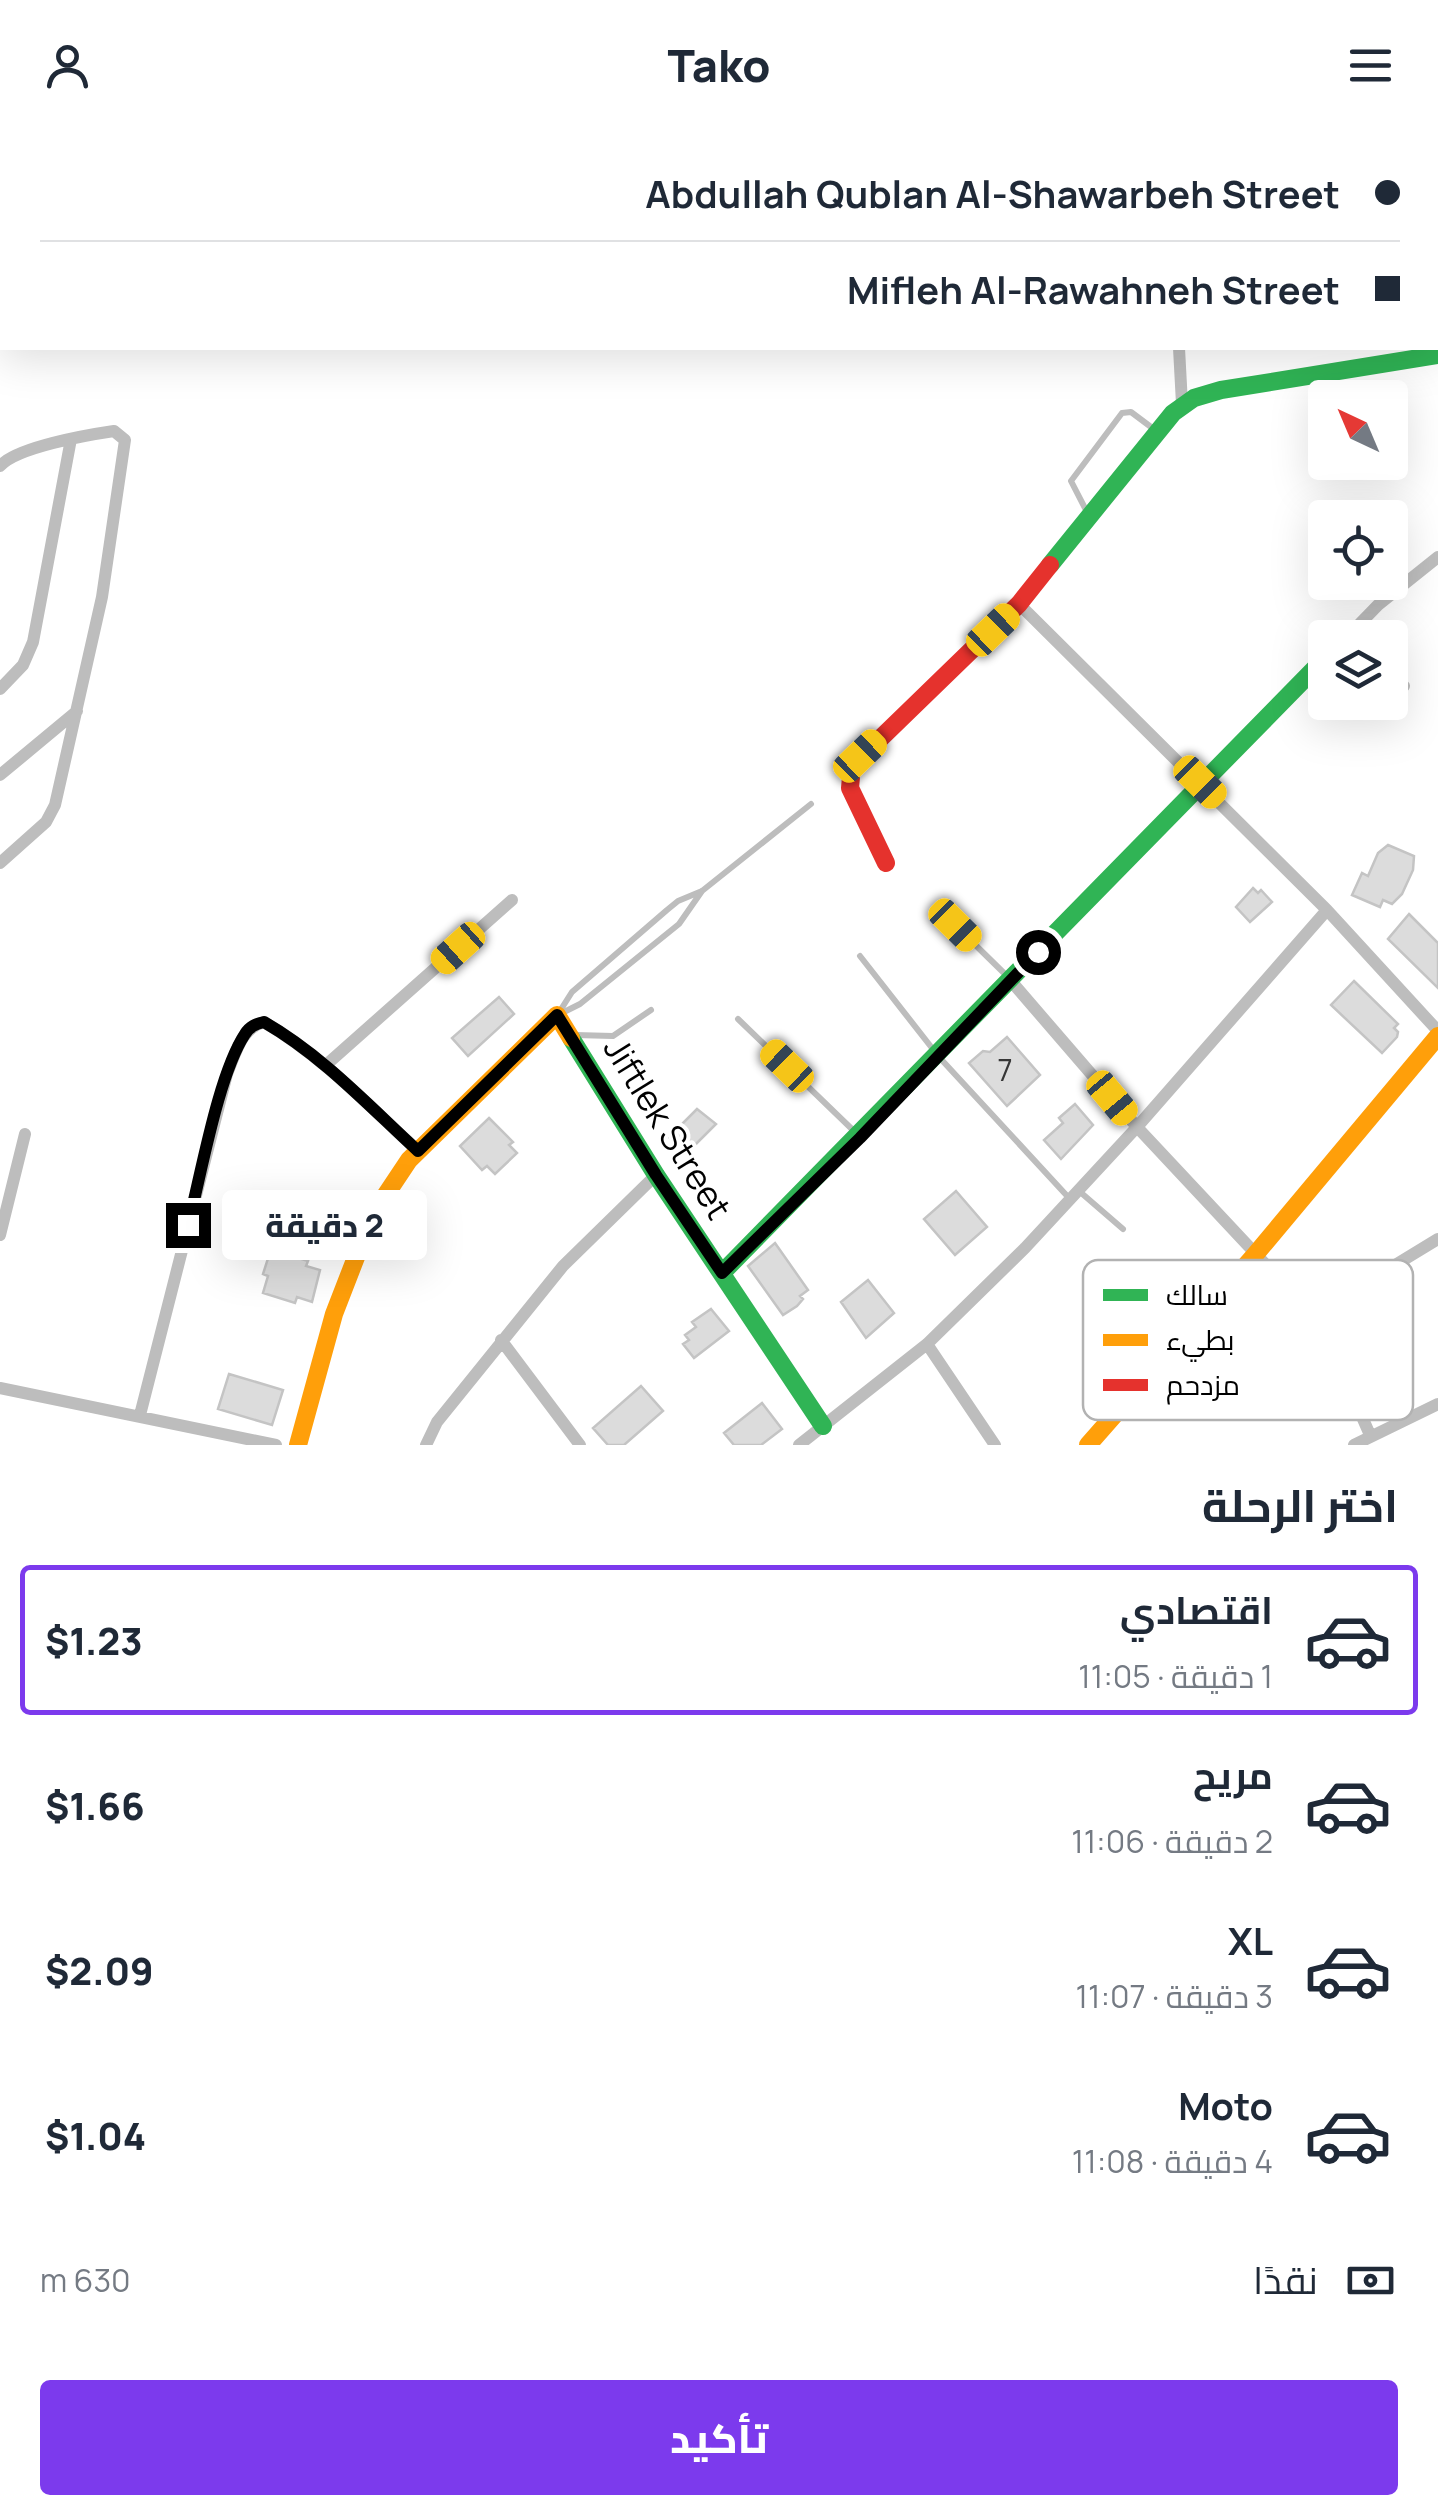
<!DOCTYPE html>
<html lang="ar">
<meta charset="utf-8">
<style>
body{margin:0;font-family:Manrope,Cairo,sans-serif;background:#f2f2f3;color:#1f2937;direction:rtl;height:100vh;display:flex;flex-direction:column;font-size:38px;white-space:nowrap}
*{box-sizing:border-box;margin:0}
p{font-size:32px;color:#747a83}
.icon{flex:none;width:55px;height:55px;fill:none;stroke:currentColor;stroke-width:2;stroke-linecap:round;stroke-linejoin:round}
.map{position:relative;height:1315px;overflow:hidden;direction:ltr}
.sheet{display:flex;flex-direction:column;background:#fff;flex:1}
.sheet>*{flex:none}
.top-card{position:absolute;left:0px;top:0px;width:1440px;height:220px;box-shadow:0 10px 40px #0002;direction:rtl;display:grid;align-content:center;height:220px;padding:0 40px;background:#fff}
.needle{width:65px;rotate:316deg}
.fabs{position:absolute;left:1308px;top:250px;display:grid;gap:20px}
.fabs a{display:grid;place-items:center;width:100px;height:100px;border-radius:10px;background:#fff;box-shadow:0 10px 40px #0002;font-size:50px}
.end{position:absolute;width:45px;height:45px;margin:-22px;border:12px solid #000;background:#fff;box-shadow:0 0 0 5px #fff}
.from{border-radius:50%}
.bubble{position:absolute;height:70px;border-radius:10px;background:#fff;box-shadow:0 10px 40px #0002;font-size:32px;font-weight:800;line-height:70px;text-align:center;direction:rtl}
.car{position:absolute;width:30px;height:60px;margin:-30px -15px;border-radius:12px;box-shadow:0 0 8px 2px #0007;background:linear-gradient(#f5c518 24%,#345 0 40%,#f5c518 0 76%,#345 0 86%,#f5c518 0)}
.top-card b{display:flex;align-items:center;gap:35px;height:95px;font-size:38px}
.top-card b+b{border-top:2px solid #e0e1e3}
.top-card i{width:25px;height:25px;background:#1f2937}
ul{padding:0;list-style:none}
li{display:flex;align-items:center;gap:30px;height:150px;margin:0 20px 15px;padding:0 20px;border:5px solid transparent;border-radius:10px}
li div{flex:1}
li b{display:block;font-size:38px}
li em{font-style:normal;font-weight:800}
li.current{border-color:#7c3aed}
li>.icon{width:90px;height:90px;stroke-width:1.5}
h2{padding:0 40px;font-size:45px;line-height:120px}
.pay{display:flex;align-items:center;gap:25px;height:110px;padding:0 40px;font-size:38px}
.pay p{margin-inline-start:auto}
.button{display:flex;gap:20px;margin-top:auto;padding:20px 40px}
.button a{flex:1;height:115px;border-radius:10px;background:#7c3aed;color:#fff;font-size:40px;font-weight:800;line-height:115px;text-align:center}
header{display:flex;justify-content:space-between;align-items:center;height:130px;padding:0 40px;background:#fff;font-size:45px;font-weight:800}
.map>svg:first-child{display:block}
</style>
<header><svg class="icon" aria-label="menu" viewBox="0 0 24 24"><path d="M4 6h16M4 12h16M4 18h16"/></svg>Tako<svg class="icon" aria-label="person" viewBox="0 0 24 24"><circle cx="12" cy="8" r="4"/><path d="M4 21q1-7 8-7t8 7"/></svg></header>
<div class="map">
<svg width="1438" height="1315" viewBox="0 0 1438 1315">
<rect width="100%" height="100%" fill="#fff"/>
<path fill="#dcdcdc" stroke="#c4c4c4" stroke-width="2.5" d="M1388,715L1414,726L1413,740L1402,764L1392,774L1383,770L1380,777L1352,765L1362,743L1368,746L1378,723Z
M1253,758L1258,763L1261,760L1272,772L1250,792L1236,777Z
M1409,784L1438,813V858L1388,809Z
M1354,851L1398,894L1394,898L1398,902L1397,907L1382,923L1331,875Z
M499,867L514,884L468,926L452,908Z
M1007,907L1040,945L1007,976L969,933L983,921L990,922Z
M1075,974L1093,995L1061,1029L1044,1010L1063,993L1059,988Z
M697,979L716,994L686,1024L669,1007Z
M489,988L513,1012L509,1015L517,1023L495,1044L487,1036L482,1040L460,1016Z
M956,1061L987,1097L955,1125L924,1089Z
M291,1066L327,1077L317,1110L281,1100Z
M775,1113L808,1160L800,1166L803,1169L797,1176L783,1185L748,1136Z
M271,1119L308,1131L306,1136L320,1140L312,1172L297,1167L295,1173L263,1163L268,1146L263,1144Z
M868,1150L894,1183L866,1208L841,1172Z
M711,1179L729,1201L694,1228L683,1214L689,1210L685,1205L696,1197L692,1192Z
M229,1244L283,1260L272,1295L218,1279Z
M641,1256L663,1281L624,1315H608L593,1298Z
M762,1273L782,1299L761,1315H734L724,1303Z"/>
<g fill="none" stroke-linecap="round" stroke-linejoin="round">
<path stroke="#bdbdbd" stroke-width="6" d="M1088,384L1071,351L1122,283L1131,282L1155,300
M955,795L1008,847
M860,826L939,927L1069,1068
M558,884L572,862L667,780L678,771L702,761L811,674
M558,885L580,874L679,794L702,761
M738,889L856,1003
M575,905L613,906L651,880
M1079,1061L1123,1099"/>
<path stroke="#bdbdbd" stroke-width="12" d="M1169,0V2
M1390,0V2
M1179,218L1182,274
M0,336C17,317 87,305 114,301L125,310L102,467L55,675L46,692L0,733
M1019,474L1327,780L1438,901
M1346,508L1378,475L1438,427
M1390,544L1404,556
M0,559L23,535L33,512L71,309
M0,645L77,581
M1011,851L1137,997L1313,1185L1329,1211L1370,1305
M326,935L512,770
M0,1105L25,1004
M1313,1185L1438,1109
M501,1210L580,1315
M927,1214L995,1315
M0,1258L276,1315
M140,1285L227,944C236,923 241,898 264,892C322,926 369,976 418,1021
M426,1315L437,1292L563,1136L656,1045
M799,1315L927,1214L1025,1118L1137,997L1327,780
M1354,1315L1438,1274"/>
<path stroke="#30b455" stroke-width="18" d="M1050,435L1173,283L1194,268L1221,260L1438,225
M571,908L656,1045L823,1296
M722,1143L1325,528"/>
<path stroke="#ff9f0a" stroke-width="18" d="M298,1315L334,1184L365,1104L385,1066L409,1030L557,885L571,908
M1088,1315L1254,1126L1438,906"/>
<path stroke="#e5322d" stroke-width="18" d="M886,733L850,658L852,636L1019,474L1050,435"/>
</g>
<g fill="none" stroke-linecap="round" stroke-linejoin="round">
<path stroke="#000" stroke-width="12" d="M188,1095C201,1045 218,945 245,904C250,896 256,894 264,892C323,926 369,976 418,1021L557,885L656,1045L722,1143L860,1008L1038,822"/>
</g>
<g text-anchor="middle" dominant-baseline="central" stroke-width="8" stroke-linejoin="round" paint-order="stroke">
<g font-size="30" fill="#373737">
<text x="1005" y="939">7</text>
</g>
<g font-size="35" fill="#000" stroke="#fff">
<text transform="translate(668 998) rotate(58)">Jiftlek Street</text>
</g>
</g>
<rect x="1083" y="1130" width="330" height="160" rx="15" fill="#fff" stroke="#b2b2b2" stroke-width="2.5"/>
<rect x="1103" y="1159" width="45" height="12" fill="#30b455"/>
<rect x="1103" y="1204" width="45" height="12" fill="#ff9f0a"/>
<rect x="1103" y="1249" width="45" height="12" fill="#e5322d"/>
<g font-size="28" fill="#000">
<text x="1166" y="1175">سالك</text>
<text x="1166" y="1220">بطيء</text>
<text x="1166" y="1265">مزدحم</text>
</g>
</svg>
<div class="fabs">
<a><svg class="needle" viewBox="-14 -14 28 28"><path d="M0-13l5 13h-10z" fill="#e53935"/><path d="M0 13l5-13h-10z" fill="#747a83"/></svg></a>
<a><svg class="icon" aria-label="locate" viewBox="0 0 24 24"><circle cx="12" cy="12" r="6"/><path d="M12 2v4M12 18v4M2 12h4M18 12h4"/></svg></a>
<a><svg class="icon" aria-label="layers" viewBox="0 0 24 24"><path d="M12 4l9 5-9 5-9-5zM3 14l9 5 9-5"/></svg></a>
</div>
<i class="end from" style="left:1038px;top:822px"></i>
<i class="end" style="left:188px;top:1095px"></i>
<div class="bubble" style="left:222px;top:1060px;width:205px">2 دقيقة</div>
<i class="car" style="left:993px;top:500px;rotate:46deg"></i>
<i class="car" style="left:860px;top:626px;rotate:46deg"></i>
<i class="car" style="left:1200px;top:652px;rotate:135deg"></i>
<i class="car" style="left:955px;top:795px;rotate:135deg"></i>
<i class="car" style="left:458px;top:818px;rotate:228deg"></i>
<i class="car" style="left:787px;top:936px;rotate:314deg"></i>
<i class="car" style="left:1112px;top:968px;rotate:140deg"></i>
<div class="top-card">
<b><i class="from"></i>Abdullah Qublan Al-Shawarbeh Street</b>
<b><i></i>Mifleh Al-Rawahneh Street</b>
</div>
</div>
<section class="sheet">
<h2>اختر الرحلة</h2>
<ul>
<li class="current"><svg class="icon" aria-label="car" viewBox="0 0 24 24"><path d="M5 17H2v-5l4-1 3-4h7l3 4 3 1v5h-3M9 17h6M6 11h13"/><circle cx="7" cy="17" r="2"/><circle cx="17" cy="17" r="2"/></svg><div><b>اقتصادي</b><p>1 دقيقة · 11:05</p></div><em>$1.23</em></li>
<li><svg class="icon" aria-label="car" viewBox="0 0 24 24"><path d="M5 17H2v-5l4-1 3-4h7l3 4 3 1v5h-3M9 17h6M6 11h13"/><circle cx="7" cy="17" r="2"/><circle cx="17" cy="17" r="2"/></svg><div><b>مريح</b><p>2 دقيقة · 11:06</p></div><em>$1.66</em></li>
<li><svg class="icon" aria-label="car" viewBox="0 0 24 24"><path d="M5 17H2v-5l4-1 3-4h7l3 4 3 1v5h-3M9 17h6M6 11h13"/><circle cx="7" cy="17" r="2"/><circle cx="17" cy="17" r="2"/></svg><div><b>XL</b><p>3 دقيقة · 11:07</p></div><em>$2.09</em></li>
<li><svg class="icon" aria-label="car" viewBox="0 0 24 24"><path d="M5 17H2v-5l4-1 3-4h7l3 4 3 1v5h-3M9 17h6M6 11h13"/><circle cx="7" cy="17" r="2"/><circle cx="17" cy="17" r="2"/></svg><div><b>Moto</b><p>4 دقيقة · 11:08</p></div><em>$1.04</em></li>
</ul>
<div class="pay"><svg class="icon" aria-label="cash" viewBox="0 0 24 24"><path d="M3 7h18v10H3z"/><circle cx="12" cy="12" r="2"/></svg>نقدًا<p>630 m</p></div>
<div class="button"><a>تأكيد</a></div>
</section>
